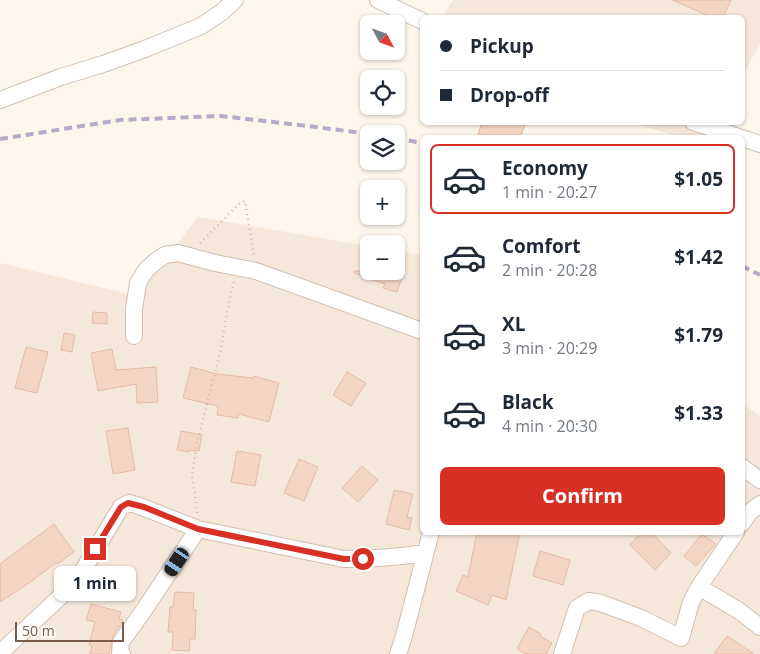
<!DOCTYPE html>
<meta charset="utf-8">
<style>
body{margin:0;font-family:"Open Sans",sans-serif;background:#f6f6f7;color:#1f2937;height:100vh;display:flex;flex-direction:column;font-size:19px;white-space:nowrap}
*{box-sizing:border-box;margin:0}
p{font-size:16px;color:#747a83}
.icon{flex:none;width:28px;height:28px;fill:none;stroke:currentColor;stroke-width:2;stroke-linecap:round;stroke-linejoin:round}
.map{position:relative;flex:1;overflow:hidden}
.details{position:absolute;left:420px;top:135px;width:325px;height:400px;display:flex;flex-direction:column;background:#fff;border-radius:8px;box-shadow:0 1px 4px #0004}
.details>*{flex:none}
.hud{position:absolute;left:420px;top:15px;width:325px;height:110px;border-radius:8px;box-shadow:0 1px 4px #0004;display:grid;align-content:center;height:110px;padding:0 20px;background:#fff}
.needle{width:32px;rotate:131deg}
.buttons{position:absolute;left:360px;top:15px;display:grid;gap:10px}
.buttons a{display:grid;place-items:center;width:45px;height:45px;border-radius:8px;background:#fff;box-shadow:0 1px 4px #0004;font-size:25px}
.scale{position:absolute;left:15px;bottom:12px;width:109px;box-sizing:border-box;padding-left:5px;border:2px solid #7a5c4d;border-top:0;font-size:14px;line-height:18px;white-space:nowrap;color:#7a5c4d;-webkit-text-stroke:4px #fffaf3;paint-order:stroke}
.end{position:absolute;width:22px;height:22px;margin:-11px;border:6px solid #d93025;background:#fff;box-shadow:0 0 0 2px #fff}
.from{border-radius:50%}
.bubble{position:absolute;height:35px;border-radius:8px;background:#fff;box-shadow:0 1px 4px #0004;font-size:16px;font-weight:700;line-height:35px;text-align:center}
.car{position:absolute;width:15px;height:30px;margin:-15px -8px;border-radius:6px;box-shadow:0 0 4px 1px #0007;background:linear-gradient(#222 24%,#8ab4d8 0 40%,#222 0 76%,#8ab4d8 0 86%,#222 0)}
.hud b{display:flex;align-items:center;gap:18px;height:48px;font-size:19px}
.hud b+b{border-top:1px solid #e0e1e3}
.hud i{width:12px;height:12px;background:#1f2937}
ul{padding:9px 0 0;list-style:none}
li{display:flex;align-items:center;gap:15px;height:70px;margin:0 10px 8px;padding:0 10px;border:2px solid transparent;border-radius:8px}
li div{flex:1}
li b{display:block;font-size:19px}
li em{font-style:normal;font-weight:700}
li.active{border-color:#d93025}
li>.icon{width:45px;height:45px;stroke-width:1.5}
.cta{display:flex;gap:10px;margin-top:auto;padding:10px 20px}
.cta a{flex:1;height:58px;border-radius:8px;background:#d93025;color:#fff;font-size:20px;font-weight:700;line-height:58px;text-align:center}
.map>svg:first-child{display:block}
</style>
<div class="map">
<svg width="760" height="654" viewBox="0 0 760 654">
<rect width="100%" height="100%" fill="#fdf6ec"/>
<path fill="#f5e8da" d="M453,0H760V44L743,75L742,18H442Z
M637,123H716L708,138L677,137Z
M198,217L369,246V271H396V251L422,255V532H742L743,404L760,416V654H0V263L137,296Z"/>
<path fill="#f3d5c3" stroke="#e6bba3" d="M672,0H731L723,18H714Z
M482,122H518L525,125L520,138H477Z
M354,271H404L397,292L383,288L385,284L354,273Z
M93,312L107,313V324L92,323Z
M64,333L75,335L72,352L61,350Z
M26,347L48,352L37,393L15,388Z
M112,349L116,370L156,367L158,402L137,403L136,384L98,391L91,353Z
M191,367L217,374L253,378L254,376L279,383L269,422L239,414L238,418L217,415L218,406L183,398Z
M347,372L366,383L351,406L333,395Z
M128,428L135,470L113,474L106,431Z
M181,431L202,435L199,451L190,450L189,452L177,450Z
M237,451L261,455L255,486L231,482Z
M299,459L318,467L304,501L284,493Z
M362,466L378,480L358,502L342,488Z
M394,490L413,494L407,517L412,518L409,530L386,524Z
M54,524L74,552L57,564L56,563L29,583L0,602V564Z
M477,532H520L506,600L492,595L488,605L456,591L463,575L468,577Z
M642,532H651L671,553L655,570L630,545Z
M702,534L716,544L696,566L684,556Z
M540,551L570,560L563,585L533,576Z
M175,592L194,593L193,610H196L195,639H190L189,651L172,650L173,632H168L170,607H173Z
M91,604L121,612L119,619L123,620L121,624L117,630H116L113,637L109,654H90L92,646L89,645L95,622L86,620Z
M529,627L541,634L540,636L552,643L546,654H526L517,649Z
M727,636L754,654H714Z"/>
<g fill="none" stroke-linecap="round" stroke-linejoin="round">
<defs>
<path id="street" d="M378,0L422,21
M0,100L61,77L103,64L145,49L201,26L222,12L235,0
M693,122L742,138
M742,138L760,144
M134,336V309L138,283L146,270L156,261L165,255L178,253L215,263L256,271L422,331
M742,467L760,480
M742,523L750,512L760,504
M699,587L738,610L760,627
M0,653L76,582L121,507L129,503L137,505L198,529
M122,654L120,653L121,642L144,610L198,529L344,559C371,559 398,557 425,553
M398,654L404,636L431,532
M562,654L577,608L589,601L601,603L641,618L681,638L691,602L699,587L736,532"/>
</defs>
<use href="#street" stroke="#d1beb0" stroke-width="18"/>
<path stroke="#d9b8a5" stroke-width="2.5" stroke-dasharray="1 4" stroke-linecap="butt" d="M200,243L239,204L245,201L254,256
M197,513L196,502L192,475L197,443L220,353L229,302L234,281"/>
<use href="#street" stroke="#fff" stroke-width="16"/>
<path stroke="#b9a8c9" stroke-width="4" stroke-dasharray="8 5" stroke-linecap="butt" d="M396,138L422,143
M0,139L120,120L221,116L316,127L369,134
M742,266L760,275"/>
</g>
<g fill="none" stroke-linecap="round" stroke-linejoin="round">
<path stroke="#d93025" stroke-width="6" d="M95,549L121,507L128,503L144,507L198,529L344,559H363"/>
</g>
</svg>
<div class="buttons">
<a><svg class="needle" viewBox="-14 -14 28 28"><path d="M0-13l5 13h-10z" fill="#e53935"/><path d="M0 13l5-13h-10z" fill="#747a83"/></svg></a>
<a><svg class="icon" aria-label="locate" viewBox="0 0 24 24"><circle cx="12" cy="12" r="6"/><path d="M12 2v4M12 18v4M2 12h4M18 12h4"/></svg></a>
<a><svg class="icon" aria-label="layers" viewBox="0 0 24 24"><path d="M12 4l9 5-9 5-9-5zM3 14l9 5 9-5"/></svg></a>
<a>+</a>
<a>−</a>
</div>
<div class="scale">50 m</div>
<i class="end from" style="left:363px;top:559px"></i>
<i class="end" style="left:95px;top:549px"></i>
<div class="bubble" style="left:54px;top:566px;width:82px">1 min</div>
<i class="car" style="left:177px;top:562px;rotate:214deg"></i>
<div class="hud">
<b><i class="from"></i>Pickup</b>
<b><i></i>Drop-off</b>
</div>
<section class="details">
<ul>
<li class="active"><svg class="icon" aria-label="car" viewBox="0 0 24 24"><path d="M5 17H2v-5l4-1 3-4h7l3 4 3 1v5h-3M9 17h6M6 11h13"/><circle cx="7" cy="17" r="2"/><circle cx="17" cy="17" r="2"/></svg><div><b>Economy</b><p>1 min · 20:27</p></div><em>$1.05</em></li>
<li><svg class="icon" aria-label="car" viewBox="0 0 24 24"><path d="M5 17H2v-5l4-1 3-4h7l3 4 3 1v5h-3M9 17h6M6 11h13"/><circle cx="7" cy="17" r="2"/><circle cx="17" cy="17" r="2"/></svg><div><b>Comfort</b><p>2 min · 20:28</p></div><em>$1.42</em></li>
<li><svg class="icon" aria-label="car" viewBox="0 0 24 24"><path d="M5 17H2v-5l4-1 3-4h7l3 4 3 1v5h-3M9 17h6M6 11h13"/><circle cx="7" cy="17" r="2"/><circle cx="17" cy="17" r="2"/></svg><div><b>XL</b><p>3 min · 20:29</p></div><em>$1.79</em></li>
<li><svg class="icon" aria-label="car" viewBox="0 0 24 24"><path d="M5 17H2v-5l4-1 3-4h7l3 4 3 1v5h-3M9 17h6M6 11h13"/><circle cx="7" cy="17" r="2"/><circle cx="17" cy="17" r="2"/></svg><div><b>Black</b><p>4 min · 20:30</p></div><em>$1.33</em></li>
</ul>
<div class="cta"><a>Confirm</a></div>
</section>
</div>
